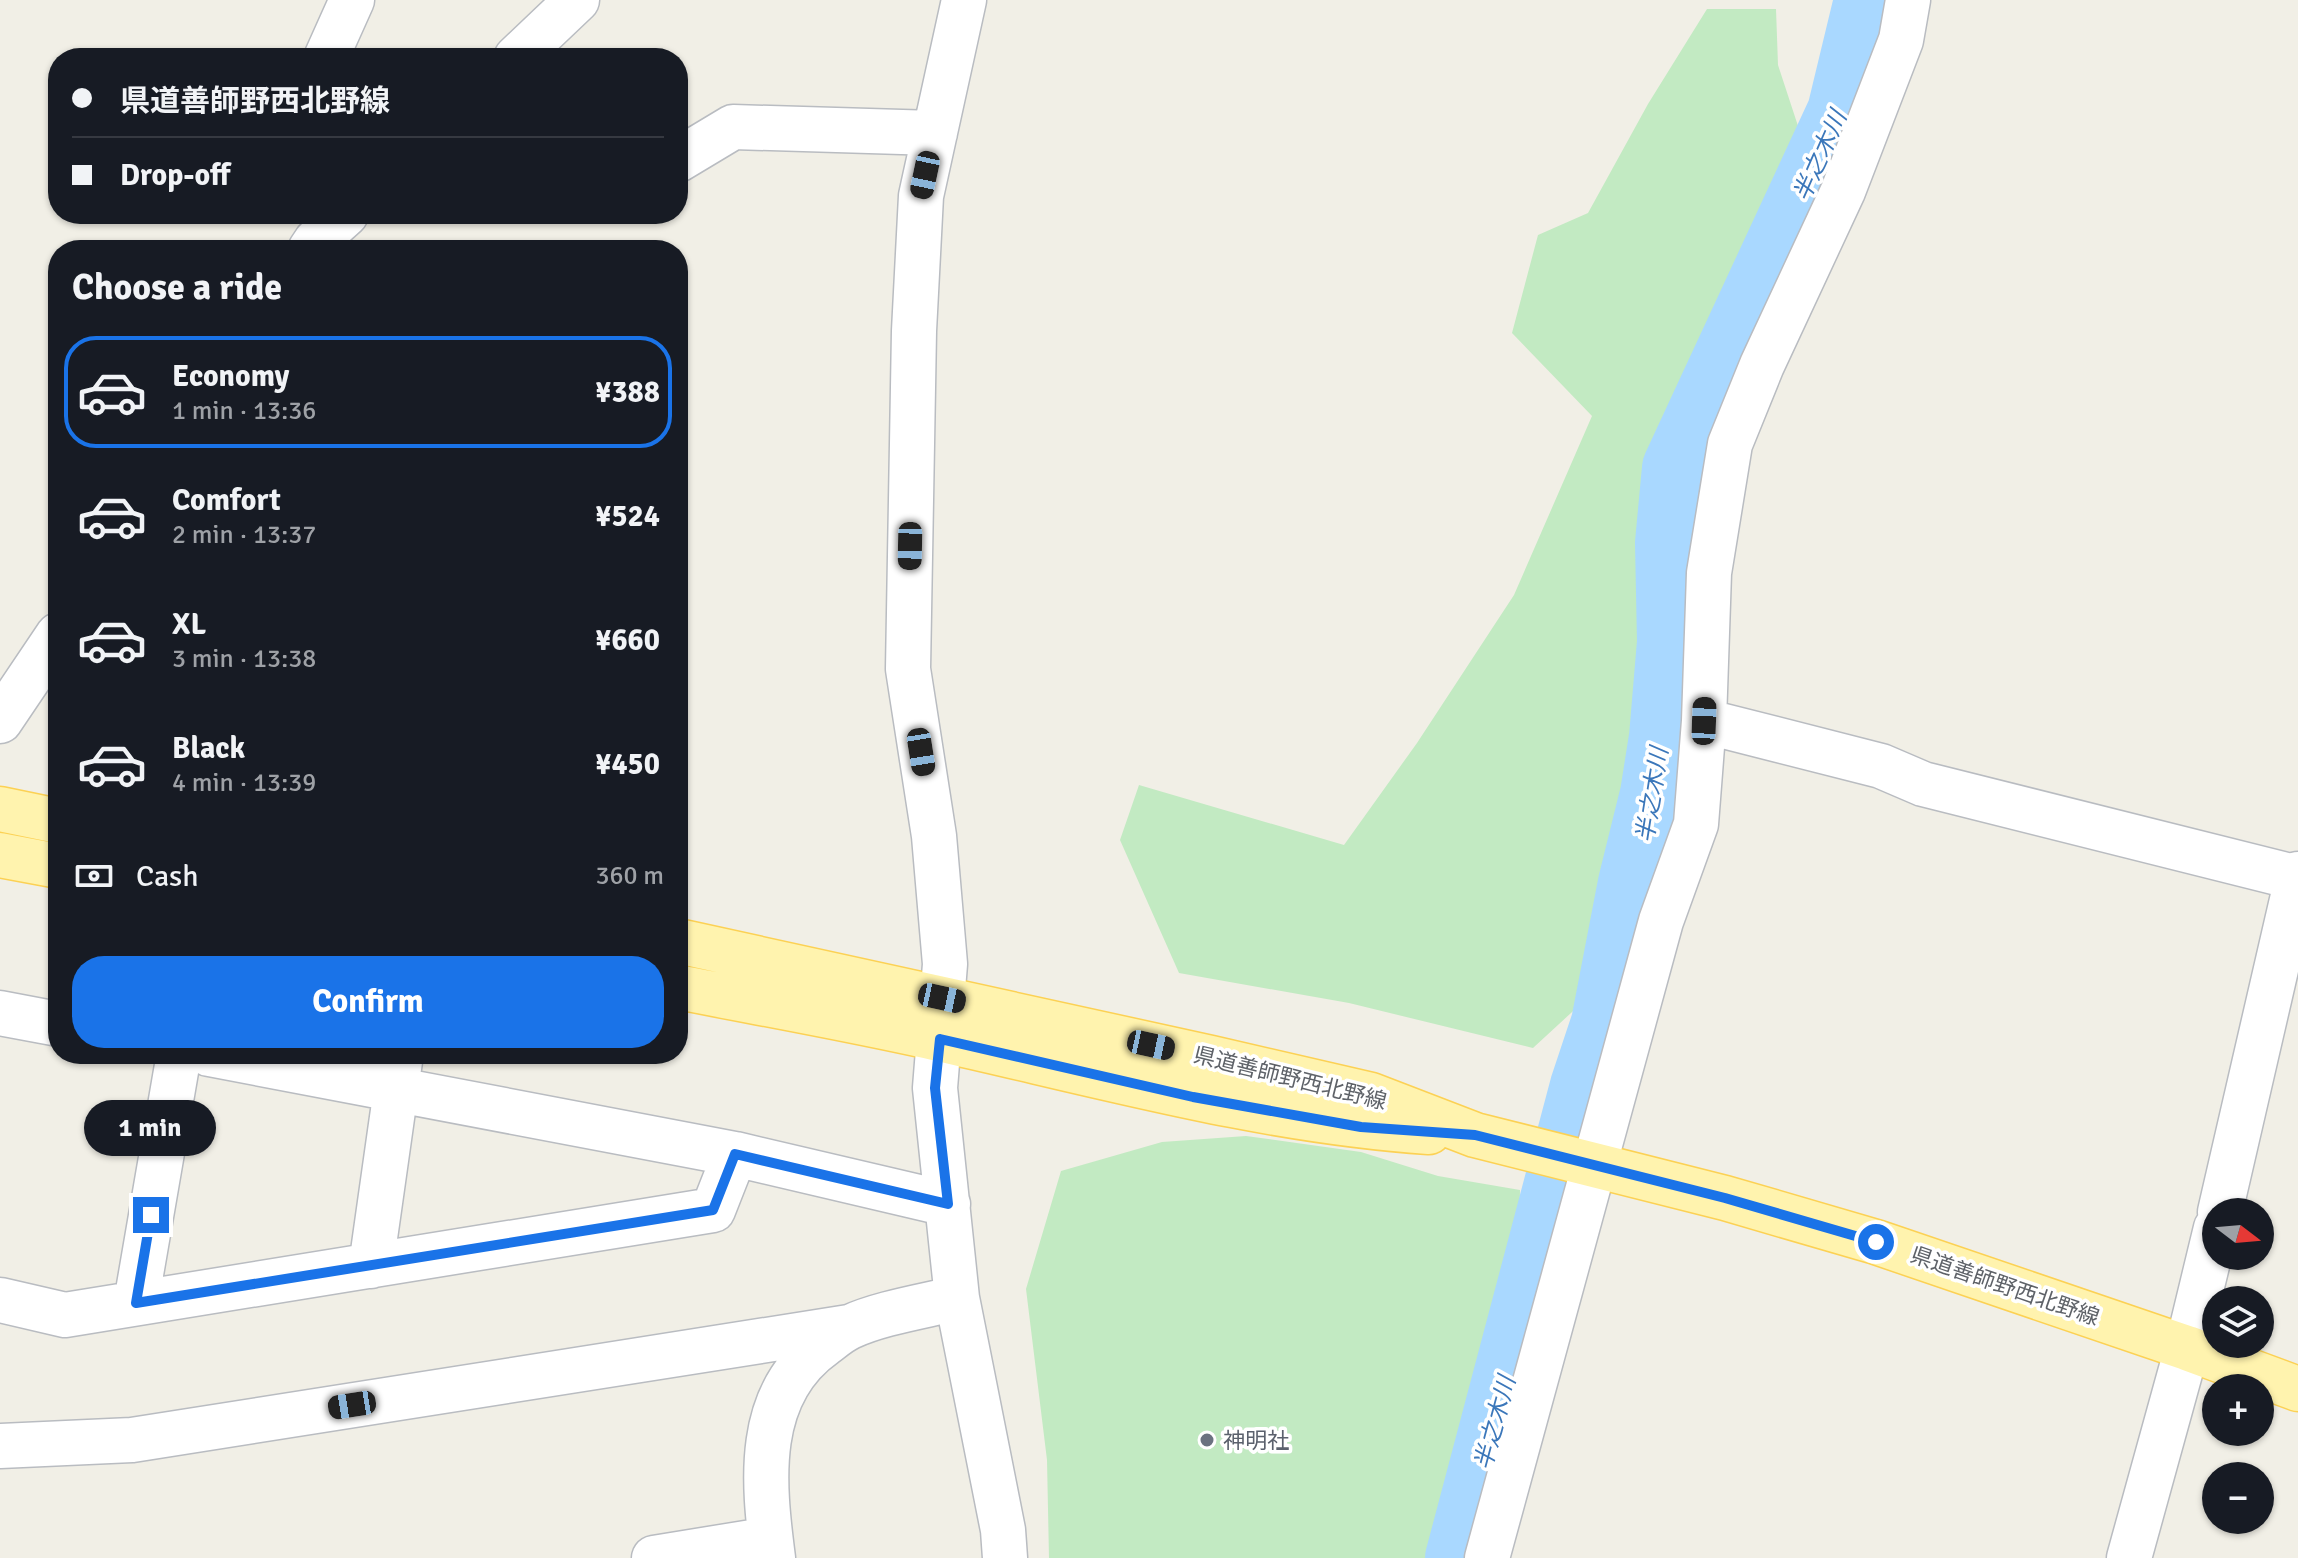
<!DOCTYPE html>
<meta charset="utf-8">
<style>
body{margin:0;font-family:Signika,"Noto Sans JP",sans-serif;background:#242831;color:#f1f3f6;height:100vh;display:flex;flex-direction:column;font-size:30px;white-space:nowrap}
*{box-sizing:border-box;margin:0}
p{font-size:26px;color:#9ea1a6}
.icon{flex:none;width:44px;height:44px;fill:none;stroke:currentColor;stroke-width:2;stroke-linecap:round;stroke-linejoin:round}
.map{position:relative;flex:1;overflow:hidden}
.side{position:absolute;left:48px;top:240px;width:640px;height:824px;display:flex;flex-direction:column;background:#171b24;border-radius:32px;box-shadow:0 2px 6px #0004}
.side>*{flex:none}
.banner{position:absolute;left:48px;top:48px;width:640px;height:176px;border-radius:32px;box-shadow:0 2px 6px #0004;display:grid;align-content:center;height:176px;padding:0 24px;background:#171b24}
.needle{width:52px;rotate:106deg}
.buttons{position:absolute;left:2202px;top:1198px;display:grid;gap:16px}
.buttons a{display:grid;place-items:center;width:72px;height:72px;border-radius:50%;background:#171b24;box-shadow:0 2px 6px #0004;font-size:40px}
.end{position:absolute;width:36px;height:36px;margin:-18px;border:10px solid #1a73e8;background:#fff;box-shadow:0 0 0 4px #fff}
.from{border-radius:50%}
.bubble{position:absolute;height:56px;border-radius:28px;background:#171b24;box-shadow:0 2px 6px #0004;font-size:26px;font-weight:700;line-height:56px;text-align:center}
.car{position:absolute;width:24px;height:48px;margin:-24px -12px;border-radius:10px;box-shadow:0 0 6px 2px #0007;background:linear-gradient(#222 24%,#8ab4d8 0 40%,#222 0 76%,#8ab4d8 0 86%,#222 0)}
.banner b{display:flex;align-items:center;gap:28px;height:76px;font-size:30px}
.banner b+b{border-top:2px solid #363941}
.banner i{width:20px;height:20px;background:#f1f3f6}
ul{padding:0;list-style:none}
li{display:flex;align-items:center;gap:24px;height:112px;margin:0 16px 12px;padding:0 8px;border:4px solid transparent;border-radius:32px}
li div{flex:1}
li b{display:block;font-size:30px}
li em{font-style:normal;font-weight:700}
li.active{border-color:#1a73e8}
li>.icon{width:72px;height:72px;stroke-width:1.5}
h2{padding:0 24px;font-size:36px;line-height:96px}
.pay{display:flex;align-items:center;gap:20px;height:88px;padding:0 24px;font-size:30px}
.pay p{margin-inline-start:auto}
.cta{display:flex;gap:16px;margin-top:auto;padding:16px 24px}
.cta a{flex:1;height:92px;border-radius:32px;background:#1a73e8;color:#fff;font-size:32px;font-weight:700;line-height:92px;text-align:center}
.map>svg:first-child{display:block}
</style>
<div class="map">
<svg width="2298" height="1558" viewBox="0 0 2298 1558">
<rect width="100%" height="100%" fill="#f1efe6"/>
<path fill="#c2eac2" d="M1707,9H1776L1778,65L1798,126L1769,212L1684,400L1643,503L1642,793L1584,1001L1533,1048L1349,1003L1179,973L1120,840L1139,785L1344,845L1417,743L1514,595L1592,416L1512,333L1538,235L1588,213L1648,104Z
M1246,1136L1361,1152L1438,1176L1520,1190L1518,1334L1443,1558H1049L1047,1460L1026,1289L1061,1171L1162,1142Z"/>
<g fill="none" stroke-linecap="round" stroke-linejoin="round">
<path stroke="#a9d8ff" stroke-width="70" d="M1460,1558L1585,1086L1606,1023L1633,883L1655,794L1664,737L1672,642L1670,543L1677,468L1842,112L1869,0"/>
<defs>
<path id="minor" d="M964,0L921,196L914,331L908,669L934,836L945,964L935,1088L957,1298L1003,1530L1005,1558
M326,58L352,0
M516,58L577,0
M678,160L733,127L935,133
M310,250L316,241L346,214
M0,721L58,635
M1704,721L1881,766L1923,784L2298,878
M0,1013L58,1024
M209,1054L735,1154L948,1204
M2220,1212L2298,874
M371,1266L401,1054
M0,1300L65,1315L713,1210L735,1154
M136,1303L179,1054
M0,1446L132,1440L849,1327
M654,1558L770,1539
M773,1558C763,1482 754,1394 825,1344C833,1338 841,1331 850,1327C880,1313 925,1306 957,1298
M1487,1558L1661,921L1696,824L1704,721L1709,573L1730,444L1762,365L1843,191L1901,40L1908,0
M2129,1558L2187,1348L2216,1228"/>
<path id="major" d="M0,809L58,821
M0,855L58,866
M678,941L1211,1058L1371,1095L1475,1135L1725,1198L1876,1242L2187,1348L2298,1389
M678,987C769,1005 862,1021 952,1042C1110,1078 1267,1121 1429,1132"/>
</defs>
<use href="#minor" stroke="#b9bcc1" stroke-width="47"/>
<use href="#major" stroke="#fcd154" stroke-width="47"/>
<use href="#minor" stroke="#fff" stroke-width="44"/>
<use href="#major" stroke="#fff3ae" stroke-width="44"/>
</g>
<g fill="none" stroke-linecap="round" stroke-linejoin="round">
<path stroke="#1a73e8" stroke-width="10" d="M151,1215L136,1303L713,1210L735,1154L948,1204L935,1088L940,1039L1193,1097L1361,1127L1475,1135L1725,1198L1876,1242"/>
</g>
<circle fill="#6b7280" stroke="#fff" stroke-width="3" cx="1207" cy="1440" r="8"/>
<g text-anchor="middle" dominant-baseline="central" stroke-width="7" stroke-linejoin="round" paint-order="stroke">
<g font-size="22" fill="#5e6268" stroke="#fff">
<text transform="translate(1290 1078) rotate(14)">県道善師野西北野線</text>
<text transform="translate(2005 1286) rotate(19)">県道善師野西北野線</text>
</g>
<g font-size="22" fill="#5b616d" stroke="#fff" text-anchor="start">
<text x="1223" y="1440">神明社</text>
</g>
<g font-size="24" font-style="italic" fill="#3b77ba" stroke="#fff">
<text transform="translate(1820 156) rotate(-66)">半之木川</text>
<text transform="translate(1652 795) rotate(-81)">半之木川</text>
<text transform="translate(1495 1423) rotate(-75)">半之木川</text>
</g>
</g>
</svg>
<div class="buttons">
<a><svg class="needle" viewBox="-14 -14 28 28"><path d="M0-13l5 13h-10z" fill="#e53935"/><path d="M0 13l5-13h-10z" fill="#9ea1a6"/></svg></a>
<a><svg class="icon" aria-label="layers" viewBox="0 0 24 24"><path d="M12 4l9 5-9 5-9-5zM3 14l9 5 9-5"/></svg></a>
<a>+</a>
<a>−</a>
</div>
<i class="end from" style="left:1876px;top:1242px"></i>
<i class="end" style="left:151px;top:1215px"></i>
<div class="bubble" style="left:84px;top:1100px;width:132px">1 min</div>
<i class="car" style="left:925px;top:175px;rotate:192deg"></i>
<i class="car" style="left:910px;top:546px;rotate:181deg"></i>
<i class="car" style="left:1704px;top:721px;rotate:2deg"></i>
<i class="car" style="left:921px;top:752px;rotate:171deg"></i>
<i class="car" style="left:942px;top:998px;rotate:102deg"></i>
<i class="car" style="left:1151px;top:1045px;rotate:102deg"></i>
<i class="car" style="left:352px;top:1405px;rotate:261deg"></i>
<div class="banner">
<b><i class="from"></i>県道善師野西北野線</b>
<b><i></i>Drop-off</b>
</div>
<section class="side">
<h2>Choose a ride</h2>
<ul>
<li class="active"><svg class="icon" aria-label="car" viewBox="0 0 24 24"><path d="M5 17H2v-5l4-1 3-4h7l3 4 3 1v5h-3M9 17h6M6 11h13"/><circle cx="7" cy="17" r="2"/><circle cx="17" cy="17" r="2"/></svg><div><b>Economy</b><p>1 min · 13:36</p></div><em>¥388</em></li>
<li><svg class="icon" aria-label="car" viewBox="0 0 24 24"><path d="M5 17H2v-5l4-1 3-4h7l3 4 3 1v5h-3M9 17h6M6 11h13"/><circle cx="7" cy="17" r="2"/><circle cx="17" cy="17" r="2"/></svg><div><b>Comfort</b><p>2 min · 13:37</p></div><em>¥524</em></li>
<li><svg class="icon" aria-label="car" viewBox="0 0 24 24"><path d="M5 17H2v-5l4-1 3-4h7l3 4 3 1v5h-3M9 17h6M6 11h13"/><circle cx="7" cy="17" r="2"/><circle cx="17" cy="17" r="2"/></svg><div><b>XL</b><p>3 min · 13:38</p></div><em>¥660</em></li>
<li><svg class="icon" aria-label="car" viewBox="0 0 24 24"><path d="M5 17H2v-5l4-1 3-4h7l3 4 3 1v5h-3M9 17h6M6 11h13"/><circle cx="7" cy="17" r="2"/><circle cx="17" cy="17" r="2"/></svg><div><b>Black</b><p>4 min · 13:39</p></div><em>¥450</em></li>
</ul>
<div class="pay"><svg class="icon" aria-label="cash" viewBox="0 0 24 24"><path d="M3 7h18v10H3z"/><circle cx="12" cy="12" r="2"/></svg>Cash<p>360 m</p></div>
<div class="cta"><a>Confirm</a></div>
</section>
</div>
